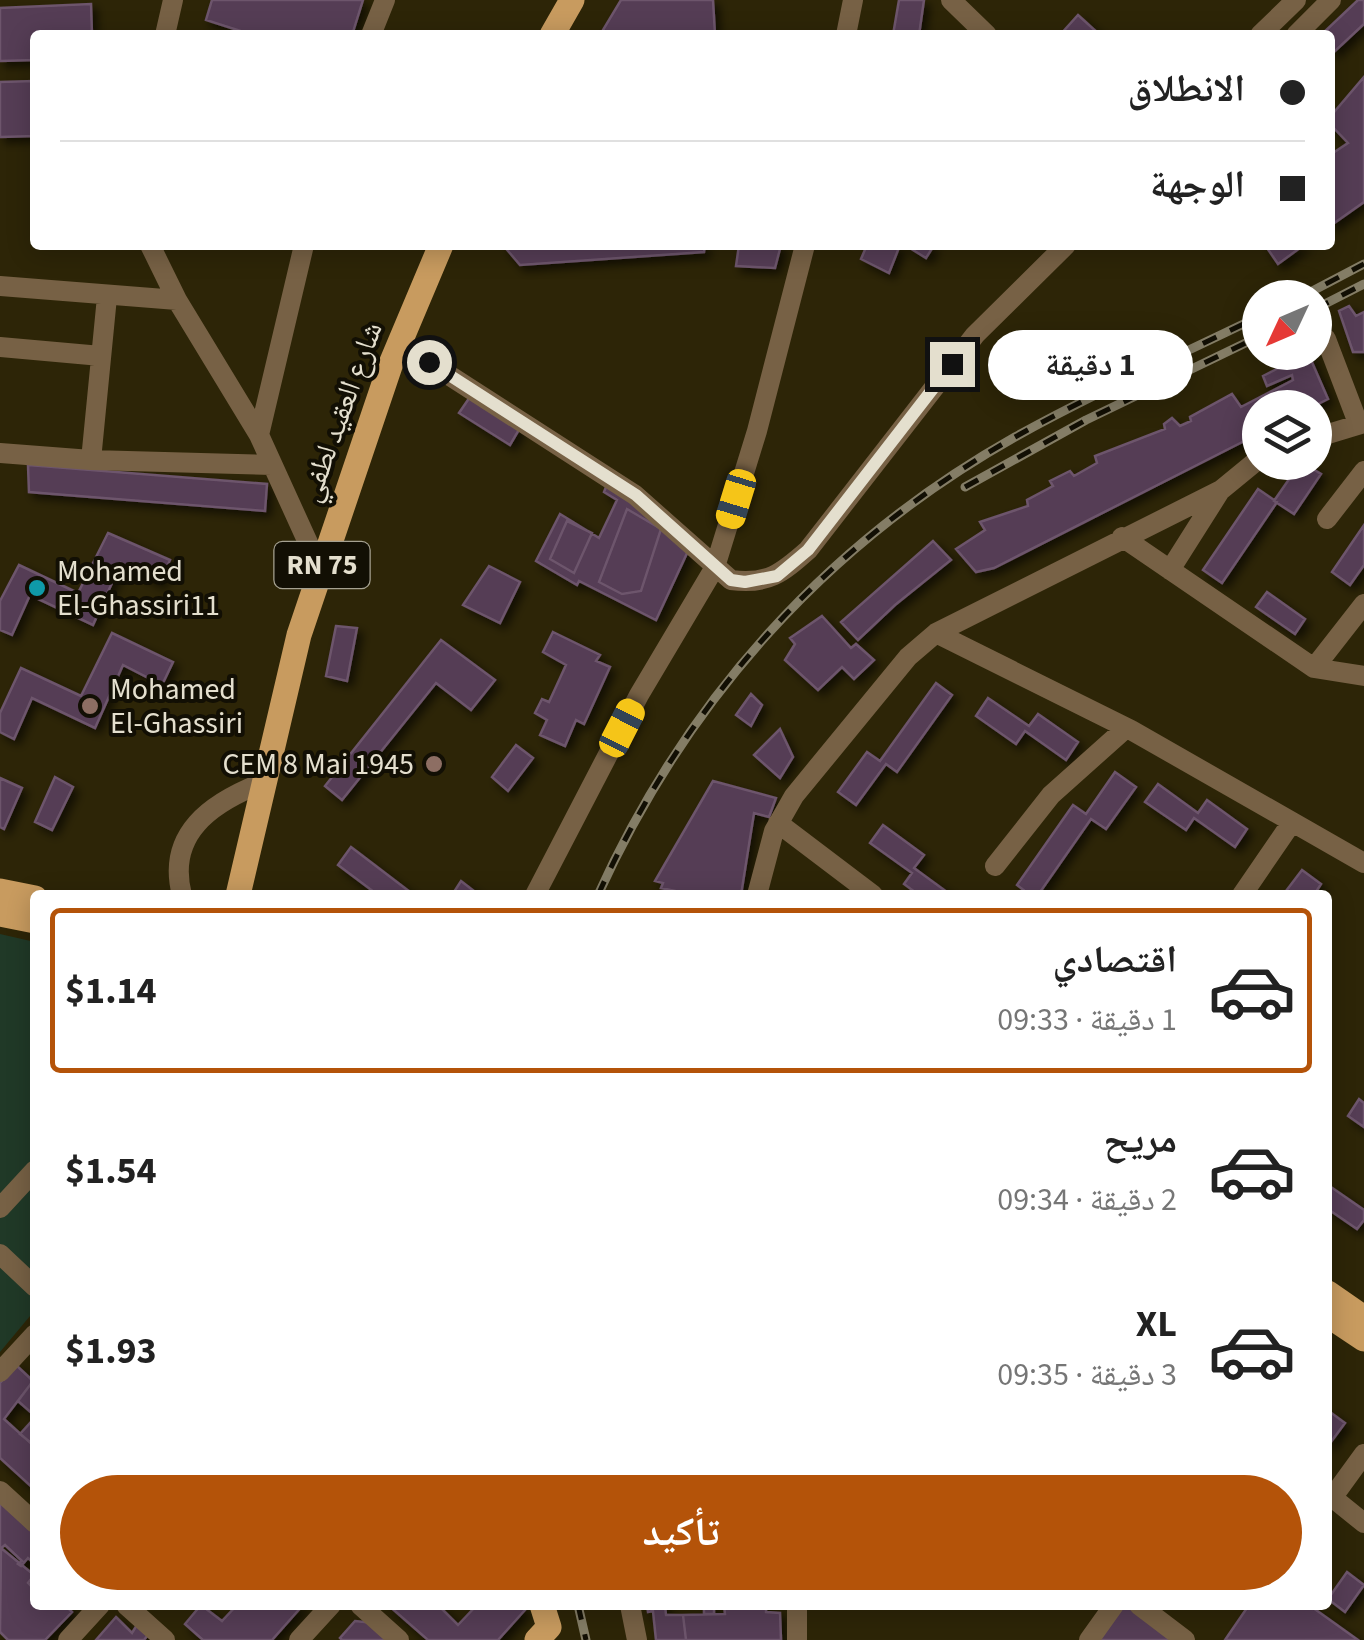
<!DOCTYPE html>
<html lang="ar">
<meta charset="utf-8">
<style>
body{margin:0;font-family:"Source Sans 3","Noto Naskh Arabic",sans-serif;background:#f6f6f6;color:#222;direction:rtl;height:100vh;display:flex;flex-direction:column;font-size:38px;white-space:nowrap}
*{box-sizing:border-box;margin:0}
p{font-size:32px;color:#767676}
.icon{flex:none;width:55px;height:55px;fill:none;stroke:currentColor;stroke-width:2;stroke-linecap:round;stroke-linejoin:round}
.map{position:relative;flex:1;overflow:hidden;direction:ltr}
.sheet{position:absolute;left:30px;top:890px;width:1302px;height:720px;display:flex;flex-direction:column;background:#fff;border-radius:10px;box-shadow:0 5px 25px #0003;direction:rtl}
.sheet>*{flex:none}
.top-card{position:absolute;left:30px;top:30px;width:1305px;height:220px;border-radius:10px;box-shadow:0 5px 25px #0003;direction:rtl;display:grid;align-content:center;height:220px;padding:0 30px;background:#fff}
.needle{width:65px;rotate:226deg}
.tools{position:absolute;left:1242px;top:280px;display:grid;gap:20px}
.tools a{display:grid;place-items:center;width:90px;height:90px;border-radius:50%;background:#fff;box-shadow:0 5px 25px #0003;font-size:50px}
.end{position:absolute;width:45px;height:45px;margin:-22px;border:12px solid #e4dfce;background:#111;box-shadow:0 0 0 5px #111}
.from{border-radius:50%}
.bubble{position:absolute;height:70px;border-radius:35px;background:#fff;box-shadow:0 5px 25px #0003;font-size:32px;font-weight:700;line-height:70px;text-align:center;direction:rtl}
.car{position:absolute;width:30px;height:60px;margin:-30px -15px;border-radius:12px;box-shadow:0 0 8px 2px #0007;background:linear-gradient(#f5c518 24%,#345 0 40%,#f5c518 0 76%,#345 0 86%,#f5c518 0)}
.top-card b{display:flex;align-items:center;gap:35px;height:95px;font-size:38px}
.top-card b+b{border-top:2px solid #e0e0e0}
.top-card i{width:25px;height:25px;background:#222}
ul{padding:18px 0 0;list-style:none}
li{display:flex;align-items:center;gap:30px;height:165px;margin:0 20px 15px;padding:0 10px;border:5px solid transparent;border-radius:10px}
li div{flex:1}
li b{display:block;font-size:38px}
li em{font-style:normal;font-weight:700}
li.selected{border-color:#b45309}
li>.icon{width:90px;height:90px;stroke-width:1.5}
.primary-button{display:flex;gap:20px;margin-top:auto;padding:20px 30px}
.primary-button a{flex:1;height:115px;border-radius:60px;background:#b45309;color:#fff;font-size:40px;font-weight:700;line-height:115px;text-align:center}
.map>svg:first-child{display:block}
</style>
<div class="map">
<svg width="1364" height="1640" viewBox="0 0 1364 1640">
<defs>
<filter id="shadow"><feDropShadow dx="5" dy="5" stdDeviation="5" flood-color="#0009"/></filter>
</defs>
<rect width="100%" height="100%" fill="#2d2507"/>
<path fill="#203927" d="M0,934L35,942V1289L30,1316L0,1352Z"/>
<path fill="#543c54" stroke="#6d556c" stroke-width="2.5" filter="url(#shadow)" d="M212,0H363L352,35H253L206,20Z
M621,0H713L715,35H600Z
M899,0H924L919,35H893Z
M1358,0H1364V24L1334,52L1330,48V35H1321Z
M91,4L92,35H35V60L0,61V8Z
M1078,15L1100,35H1060Z
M1364,77V202L1330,226V155L1348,143L1330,124V117Z
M35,81V136L0,137V82Z
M503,245H705L704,252L520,265Z
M739,245H781L775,268L736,266Z
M867,245H900L889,273L861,259Z
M905,245H931L933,247L926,258Z
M1265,245H1304L1278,264Z
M1349,306L1356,316L1364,312V352H1353L1339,311Z
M1308,353L1328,399L1310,408H1260V433L994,568L976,572L956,549L985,530L980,522L1028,506L1027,500L1053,486L1050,481L1070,471L1074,476L1097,463L1095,456L1165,429L1164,424L1172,418L1180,426L1191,421L1190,417L1232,394L1241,407L1293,380L1292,375L1267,386L1263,376Z
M470,397L520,428L510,445L459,413Z
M1301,462L1321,474L1294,514L1274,501Z
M28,465L267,484L265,511L29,492Z
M608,482L688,551L656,620L579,581L577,585L536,561L560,514L599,538L617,500L604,492Z
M1258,489L1277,502L1222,583L1203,570Z
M627,509L661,529L641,591L622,594L599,582Z
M567,521L592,533L574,573L550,559Z
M1364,525V565L1350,585L1332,572Z
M108,533L170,560L160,583L121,563L93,625L30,595L12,635L0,630V601L19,565L78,593Z
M933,541L951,560L895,605L858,640L841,622Z
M489,566L520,582L500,623L463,605Z
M1267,592L1305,619L1295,634L1256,607Z
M822,616L851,648L856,644L874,660L854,679L842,667L818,690L785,660L795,644L790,638Z
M336,626L357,628L347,681L326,676Z
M553,632L600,655L596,661L610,667L584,724L576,720L565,746L540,735L547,720L535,713L542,699L549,702L566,665L543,652Z
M112,633L173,662L162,685L123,665L95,728L32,698L14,739L0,732V713L21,668L81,696Z
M441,640L495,680L471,710L436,683L342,800L325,786Z
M936,683L952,695L897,772L886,764L856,805L838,792L867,752L880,761Z
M751,694L762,705L751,726L736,715Z
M988,698L1029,726L1038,714L1078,742L1066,760L1025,731L1016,744L976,716Z
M780,729L793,757L780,778L754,755Z
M516,745L533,758L508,791L492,777Z
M1115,772L1136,787L1106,829L1091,819L1038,895H1030L1017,885L1073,805L1086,814Z
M55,777L73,787L52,830L35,822Z
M0,778L22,788L4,829L0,827Z
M713,781L776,798L769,817L754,813L741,895H679L680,892L661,888L663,883L655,881Z
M1158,784L1198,813L1207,800L1247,829L1235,847L1194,818L1186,830L1145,802Z
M883,825L924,855L914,868L951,895H919L904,884L912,873L870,843Z
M351,847L414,895H378L338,865Z
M1302,870L1321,884L1314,895H1283Z
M461,881L479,895H452Z
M1359,1099L1364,1103V1127L1348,1116Z
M1328,1185L1364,1210V1220L1357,1229L1328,1209Z
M16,1365L33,1381L4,1419L35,1447V1490L0,1458V1383Z
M33,1381L35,1383V1416L18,1401Z
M1330,1412L1345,1423L1328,1446V1415Z
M30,1423L35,1427V1436L30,1442L20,1434Z
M0,1502L35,1534V1564L28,1558L21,1566L18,1564L22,1561L5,1545L0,1549Z
M1,1548L34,1575L28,1583L35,1590V1605H65L72,1612L45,1640H8L0,1632Z
M1347,1572L1364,1585L1345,1612L1328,1599Z
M201,1605L222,1621L237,1605H303L272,1640H203L185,1624Z
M388,1605H438L458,1625L477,1605H519L525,1610L498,1640H428Z
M647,1605H665L666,1615H683L686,1640H656L653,1611L648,1612Z
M704,1605H714V1614H704Z
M724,1605H766V1612L780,1613L781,1640H686L683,1615L725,1614Z
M1120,1605H1130L1173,1640H1094Z
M1249,1605H1309L1358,1640H1225Z
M116,1617L132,1633L137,1625L148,1635L144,1640H96Z
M355,1621L373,1623L389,1640H342L340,1638Z"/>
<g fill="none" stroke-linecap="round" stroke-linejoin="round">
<path stroke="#776145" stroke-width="20" d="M951,0L987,35
M165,35L173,0
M371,35L385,0
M846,35L853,0
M1260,35L1296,0
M1296,35L1331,0
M150,245L177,300L259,435L320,569
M0,286L177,300
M1326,339L1358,423
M399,343L635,495L731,580C768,585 782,573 808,550L975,335L1066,245
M0,347L101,356
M259,435L304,245
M1315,438L1364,423
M0,453L91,460L272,465
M91,460L107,297
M1327,519L1364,471
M1122,537L1314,668L1364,676
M1170,570L1220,491
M936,633L1131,730L1364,863
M1314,668L1364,604
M778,823L873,895
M995,866L1051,795L1126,728
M182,895C166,834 211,803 262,783
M535,895L639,695L715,567L757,431L805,245
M757,895L774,831L794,796L908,657L936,633L1221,490L1260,458
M1242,895L1292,822
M0,1208L35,1170
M0,1254L35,1287
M0,1372L35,1334
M0,1491L35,1523
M1328,1494L1364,1523
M1332,1498L1364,1454
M126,1605L165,1640
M360,1605L399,1640
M630,1605L637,1640
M1139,1605L1185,1640
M68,1640L100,1605
M299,1640L331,1605
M797,1640V1605
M1089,1640L1114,1605"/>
<path stroke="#c89b5f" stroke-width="25" d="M552,35L572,0
M0,891L35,898
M238,895L299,635L390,366L441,245
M0,914L35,921
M1328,1293L1364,1318
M1328,1315L1364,1339
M537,1640L549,1627L542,1605"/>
<defs>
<path id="rail" d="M1299,298L1364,264
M1315,309L1364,284
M965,487L1086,420L1260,336
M598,895C687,699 827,543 1015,437C1094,393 1178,356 1260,316
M578,1605L586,1640"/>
</defs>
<use href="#rail" stroke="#847d66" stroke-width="9"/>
<use href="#rail" stroke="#120f04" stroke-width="5" stroke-dasharray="15" stroke-linecap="butt"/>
</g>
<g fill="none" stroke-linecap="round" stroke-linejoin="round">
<path stroke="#e4dfce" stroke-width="12" d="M429,362L636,495L731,580L745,582L777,576L808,550L952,364"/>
</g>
<circle fill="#0f9aa8" stroke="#120f04" stroke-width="4" cx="37" cy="588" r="10"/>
<g fill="#8d6e63" stroke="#120f04" stroke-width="4">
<circle cx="90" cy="706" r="10"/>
<circle cx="434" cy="764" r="10"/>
</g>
<g text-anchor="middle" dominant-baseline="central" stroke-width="8" stroke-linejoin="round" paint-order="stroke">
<rect fill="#120f04" stroke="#a5a191" stroke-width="2.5" x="274.5" y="542" width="95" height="46" rx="8"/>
<g font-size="28" font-weight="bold" fill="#e4dfce">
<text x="322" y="565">RN 75</text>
</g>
<g font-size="30" fill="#e4dfce" stroke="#120f04">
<text transform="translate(341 412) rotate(-70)">شارع العقيد لطفي</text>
</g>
<g font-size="30" fill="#e4dfce" stroke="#120f04" text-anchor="start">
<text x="57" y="571">Mohamed<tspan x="57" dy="34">El-Ghassiri11</tspan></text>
<text x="110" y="689">Mohamed<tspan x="110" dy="34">El-Ghassiri</tspan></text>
<text x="414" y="764" text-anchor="end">CEM 8 Mai 1945</text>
</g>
</g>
</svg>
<div class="tools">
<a><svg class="needle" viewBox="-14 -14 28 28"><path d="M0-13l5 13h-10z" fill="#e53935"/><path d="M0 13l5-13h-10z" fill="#767676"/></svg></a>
<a><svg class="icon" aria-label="layers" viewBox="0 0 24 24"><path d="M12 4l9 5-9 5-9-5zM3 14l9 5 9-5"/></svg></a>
</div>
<i class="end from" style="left:429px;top:362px"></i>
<i class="end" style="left:952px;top:364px"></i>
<div class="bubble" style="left:988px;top:330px;width:205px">1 دقيقة</div>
<i class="car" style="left:736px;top:499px;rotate:197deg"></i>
<i class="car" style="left:622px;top:728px;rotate:27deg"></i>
<div class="top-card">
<b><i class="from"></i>الانطلاق</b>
<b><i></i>الوجهة</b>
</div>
<section class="sheet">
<ul>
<li class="selected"><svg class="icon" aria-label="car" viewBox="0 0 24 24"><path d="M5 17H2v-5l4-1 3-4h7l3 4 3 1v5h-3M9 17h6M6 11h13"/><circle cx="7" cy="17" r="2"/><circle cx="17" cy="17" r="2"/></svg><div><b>اقتصادي</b><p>1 دقيقة · 09:33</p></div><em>$1.14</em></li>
<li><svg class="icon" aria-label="car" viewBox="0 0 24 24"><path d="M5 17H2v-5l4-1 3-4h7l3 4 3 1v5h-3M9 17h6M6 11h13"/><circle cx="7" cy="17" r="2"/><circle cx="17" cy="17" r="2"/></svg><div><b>مريح</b><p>2 دقيقة · 09:34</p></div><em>$1.54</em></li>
<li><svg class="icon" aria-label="car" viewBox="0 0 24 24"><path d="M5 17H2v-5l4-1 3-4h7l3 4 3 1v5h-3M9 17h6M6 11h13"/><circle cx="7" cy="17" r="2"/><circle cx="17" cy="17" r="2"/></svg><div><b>XL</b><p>3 دقيقة · 09:35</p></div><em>$1.93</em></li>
</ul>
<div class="primary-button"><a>تأكيد</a></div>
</section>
</div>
